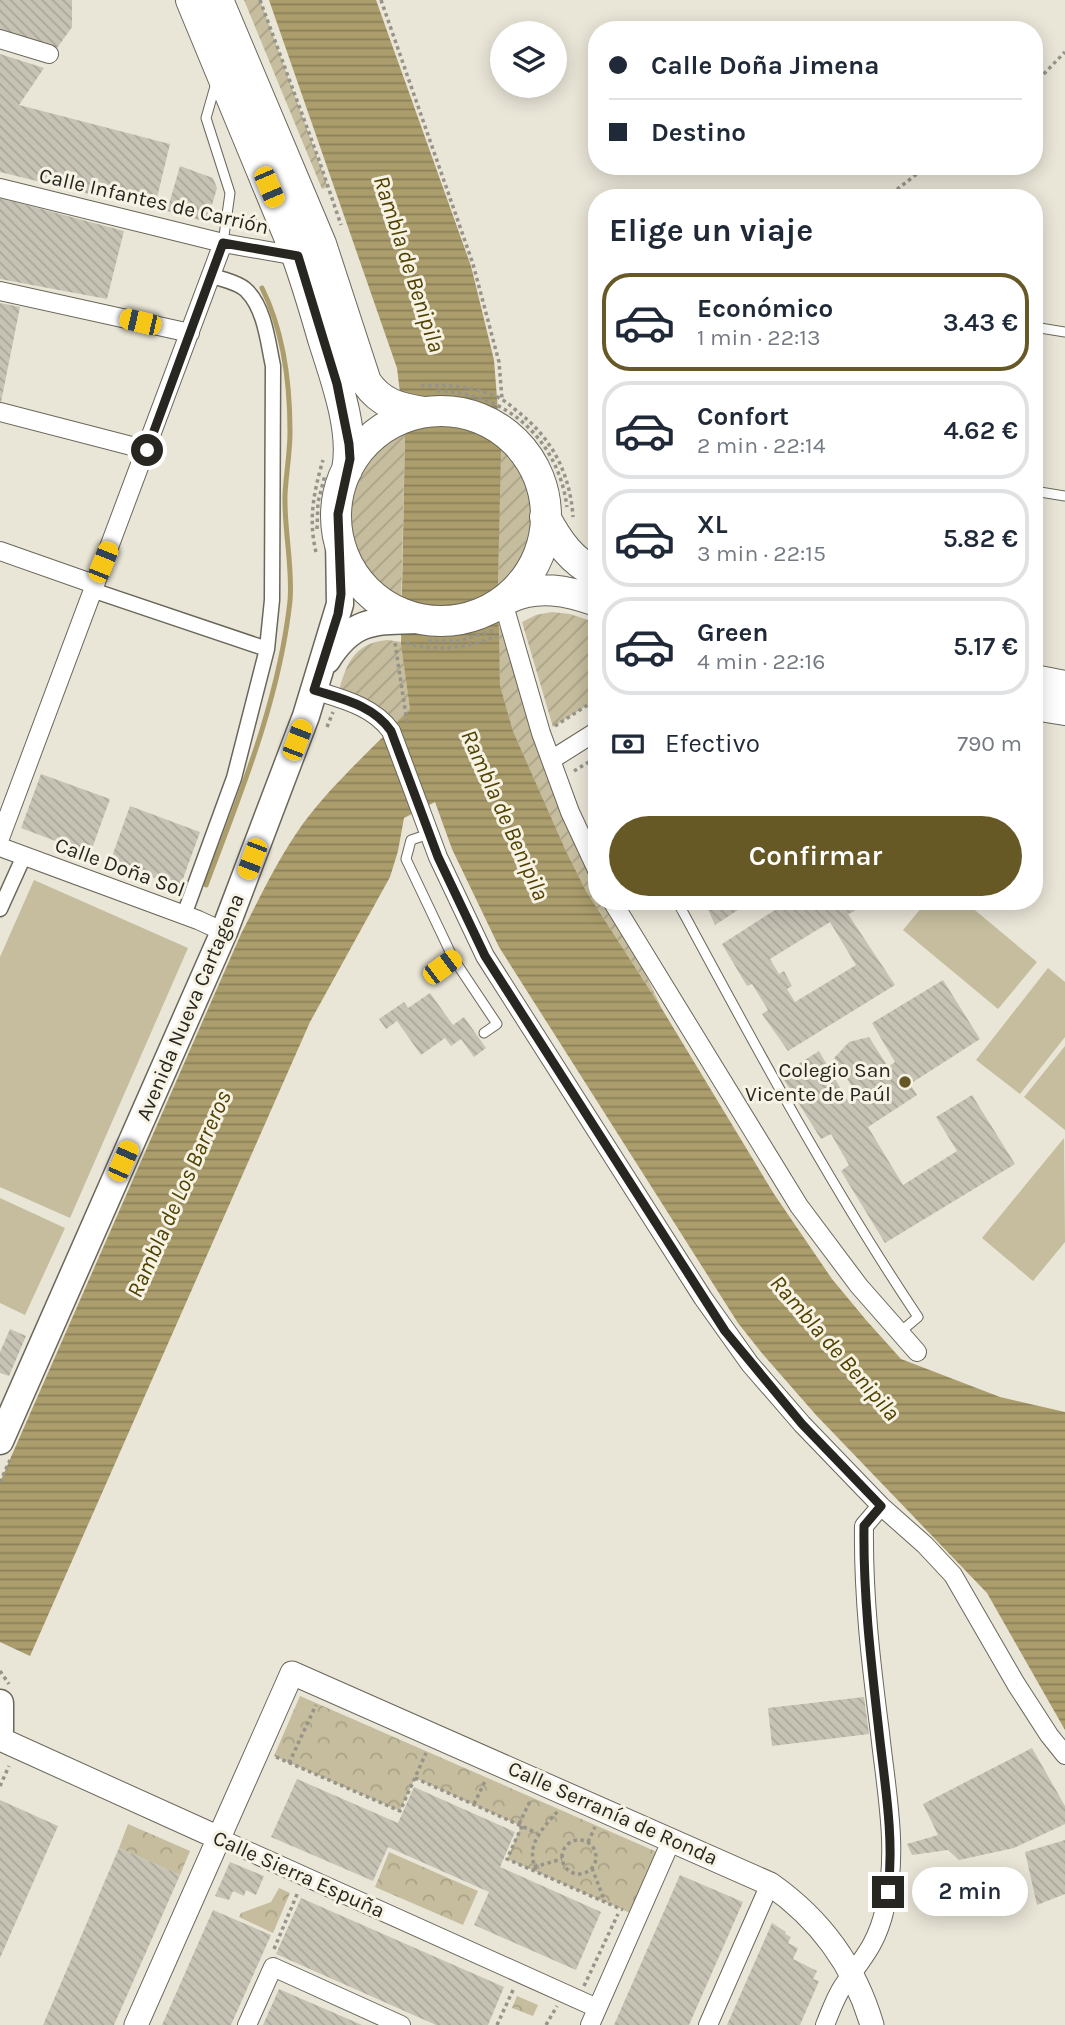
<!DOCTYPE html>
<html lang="es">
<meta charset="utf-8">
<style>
body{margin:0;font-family:Karla,sans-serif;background:#f6f6f7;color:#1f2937;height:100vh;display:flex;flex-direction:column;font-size:26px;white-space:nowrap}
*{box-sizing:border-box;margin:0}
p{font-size:23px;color:#747a83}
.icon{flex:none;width:38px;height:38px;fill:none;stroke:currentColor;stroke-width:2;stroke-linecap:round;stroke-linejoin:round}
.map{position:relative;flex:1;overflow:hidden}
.details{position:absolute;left:588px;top:189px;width:455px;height:721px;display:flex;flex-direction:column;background:#fff;border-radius:28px;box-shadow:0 4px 18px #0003}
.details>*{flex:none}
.hud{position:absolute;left:588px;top:21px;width:455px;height:154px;border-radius:28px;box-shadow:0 4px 18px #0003;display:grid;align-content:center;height:154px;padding:0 21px;background:#fff}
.tools{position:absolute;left:490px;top:21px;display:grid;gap:14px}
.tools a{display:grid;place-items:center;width:77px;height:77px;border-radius:50%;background:#fff;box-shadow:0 4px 18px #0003;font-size:35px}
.end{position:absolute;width:32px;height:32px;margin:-16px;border:9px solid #272621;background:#fff;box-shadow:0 0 0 4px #fff}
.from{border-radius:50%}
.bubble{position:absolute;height:49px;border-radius:24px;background:#fff;box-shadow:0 4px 18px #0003;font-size:23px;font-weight:600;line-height:49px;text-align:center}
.car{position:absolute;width:21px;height:42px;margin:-21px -10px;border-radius:9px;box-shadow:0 0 5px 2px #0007;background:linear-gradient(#f5c518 24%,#345 0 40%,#f5c518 0 76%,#345 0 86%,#f5c518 0)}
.hud b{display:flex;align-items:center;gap:24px;height:66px;font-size:26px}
.hud b+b{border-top:2px solid #e0e1e3}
.hud i{width:18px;height:18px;background:#1f2937}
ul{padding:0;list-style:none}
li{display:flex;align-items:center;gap:21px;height:98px;margin:0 14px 10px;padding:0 7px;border:4px solid #e0e1e3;border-radius:28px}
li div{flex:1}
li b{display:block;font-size:26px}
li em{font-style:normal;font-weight:600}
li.current{border-color:#675926}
li>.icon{width:63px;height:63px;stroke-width:1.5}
h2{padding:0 21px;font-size:32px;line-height:84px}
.pay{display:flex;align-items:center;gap:18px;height:77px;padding:0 21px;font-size:26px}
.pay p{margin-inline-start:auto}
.button{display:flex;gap:14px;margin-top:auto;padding:14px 21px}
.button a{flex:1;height:80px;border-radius:42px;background:#675926;color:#fff;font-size:28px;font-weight:600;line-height:80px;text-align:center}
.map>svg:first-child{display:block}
</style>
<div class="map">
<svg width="1065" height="2025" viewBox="0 0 1065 2025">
<defs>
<pattern id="park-crowns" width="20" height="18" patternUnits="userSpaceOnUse" patternTransform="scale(1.75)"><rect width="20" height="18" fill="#c5bd9d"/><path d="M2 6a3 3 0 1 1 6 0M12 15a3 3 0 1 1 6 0" fill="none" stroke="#a9a287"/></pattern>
<pattern id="garden-furrows" width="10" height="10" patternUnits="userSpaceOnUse" patternTransform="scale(1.75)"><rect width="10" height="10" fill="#c5bd9d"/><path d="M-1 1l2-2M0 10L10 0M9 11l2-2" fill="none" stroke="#a9a287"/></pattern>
<pattern id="water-rules" width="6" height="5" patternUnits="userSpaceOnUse" patternTransform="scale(1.75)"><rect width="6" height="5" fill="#ab9d6c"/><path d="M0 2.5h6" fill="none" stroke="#8b8058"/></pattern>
<pattern id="building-back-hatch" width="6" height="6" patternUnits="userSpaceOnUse" patternTransform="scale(1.75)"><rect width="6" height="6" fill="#c6c2b4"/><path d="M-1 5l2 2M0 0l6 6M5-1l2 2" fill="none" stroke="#aaa79a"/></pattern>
</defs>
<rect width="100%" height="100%" fill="#e9e5d7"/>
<path fill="url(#park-crowns)" d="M300,1696L657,1852L630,1913L507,1859L521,1826L415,1778L400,1811L274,1756Z
M128,1824L190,1851L180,1875L119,1848Z
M389,1852L478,1891L463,1925L375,1887Z
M279,1888L290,1893L273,1933L239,1917L241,1913L271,1902Z
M517,1996L538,2005L533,2016L512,2008Z"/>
<path fill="url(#garden-furrows)" d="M244,0H260L328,187L322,189Z
M403,418L405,435L401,614C380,604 359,589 350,567C326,512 341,440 403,418Z
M499,429C512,439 524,451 532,465C552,496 549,550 526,579C518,589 507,597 498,606Z
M552,612L570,614L597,623V699L553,727L522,622L536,615Z
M509,623L597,870V901H611L662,1009L586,891L566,851L513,731L500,685L498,628Z
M388,640L401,642L410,710L391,731L337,697C346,667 351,643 388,640Z"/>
<path fill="#c5bd9d" d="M34,880L188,948L70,1218L0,1187V957Z
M927,901H964L1037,962L998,1009L903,930Z
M1048,968L1065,982V1037L1020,1094L976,1060Z
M1065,1046V1130L1024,1097Z
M1064,1138L1065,1242L1033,1281L982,1238Z
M0,1198L65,1228L25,1315L0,1303Z"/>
<path fill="url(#water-rules)" d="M269,0H376L471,266L494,360L501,449L498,585L500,685L513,731L566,851L586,891L662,1009L774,1194L832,1279L866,1320L901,1359L1000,1397L1065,1412V1730L987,1593L816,1415L761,1352L738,1323L499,947L452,849L435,802L404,818L398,851L390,877L310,1022L30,1656L0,1642V1482L241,934C260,897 278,859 302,825C333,783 374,747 410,710L401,644L405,435L397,368Z"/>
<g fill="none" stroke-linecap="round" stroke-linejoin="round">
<path stroke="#ab9d6c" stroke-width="5" d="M206,885C241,792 279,701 290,601C293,568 284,530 285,495C286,474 290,453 290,432C290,383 284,332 262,288"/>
</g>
<path fill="url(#building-back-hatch)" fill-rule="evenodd" d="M0,0H72V27L57,48L0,31Z
M0,54L44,68L19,105L170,144L154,210L0,172Z
M180,166L213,178L217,188L207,222L167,211Z
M0,198L124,231L107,299L0,279Z
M0,303L20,307L1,402H0Z
M41,774L110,799L90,854L21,828Z
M130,806L200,832L180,887L110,862Z
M693,901L710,902L752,901L715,925L707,907L698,909Z
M789,901H849L855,911L848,914L895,985L788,1051L762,1014L768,1010L752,984L747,986L722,944ZM830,922L856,965L795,1002L787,989L792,986L784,971L779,974L770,959Z
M943,980L980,1039L910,1084L917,1095L868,1127L903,1185L957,1151L936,1117L972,1095L1015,1164L885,1243L841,1171L849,1165L831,1134L821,1139L781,1075L819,1051L849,1103L858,1096L834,1058L849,1042L869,1037L888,1067L895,1062L872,1023Z
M430,993L453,1025L464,1017L486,1048L474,1057L461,1039L451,1046L445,1038L421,1055L397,1021L386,1029L379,1019L404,1002L408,1008Z
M10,1329L26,1336L9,1376L0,1373V1352Z
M864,1697L869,1734L772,1746L768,1708Z
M1032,1748L1065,1806V1824L1014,1848L959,1860L948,1850L912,1855L907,1844L938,1835L923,1804Z
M297,1779L398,1823L414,1787L515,1832L500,1867L601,1912L576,1970L474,1925L489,1892L388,1847L373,1881L271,1837Z
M0,1800L58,1826L0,1958Z
M1065,1840V1894L1037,1905L1025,1852Z
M119,1848L180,1875L114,2025H43Z
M230,1862L264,1876L256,1895L246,1890L244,1896L233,1891L229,1900L215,1896Z
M680,1875L743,1902L689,2025H614Z
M301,1898L504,1987L488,2025H436L276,1954Z
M213,1910L271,1935L231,2025H162Z
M772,1923L786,1932L785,1934L791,1937L788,1943L798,1948L793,1959L817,1971L813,1979L819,1981L800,2025H727Z
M279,1989L362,2025H263Z"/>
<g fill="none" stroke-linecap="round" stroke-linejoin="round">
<defs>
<path id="service" d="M216,83L206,118L230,193L223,243
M1034,327L1065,332
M1034,491L1065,496
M429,834L411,840L406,859L453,958L497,1024L484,1033
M677,901C753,1042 829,1184 918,1317L899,1333
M430,976L453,958"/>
<path id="pedestrian" d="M92,590L267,649
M0,909L24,856
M184,915L234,778L267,649L272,600L273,366C268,343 265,309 247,291C240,283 222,279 211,276"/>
<path id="minor" d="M0,39L49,54
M0,188L223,243L297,256
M0,291L190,333
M0,412L147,450
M0,551L94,584
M503,602L541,733L570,812L597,870
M314,690C342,699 373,706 391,731L438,857L485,956L703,1298L750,1364L802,1424L881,1506L925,1545L953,1575L1016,1684L1049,1735L1065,1755
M551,760L597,731
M0,838L223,243
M0,847L198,920L224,932
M612,901L799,1206L859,1286L917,1352
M219,1838L597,2008
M247,2025L273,1967L401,2025
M590,2025L672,1839
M708,2025L770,1884
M825,2025C830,2013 835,1998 843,1986C863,1958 877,1944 885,1908C899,1851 886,1790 880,1733C871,1664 863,1596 864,1526L881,1506"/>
<path id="tertiary" d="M0,1739L219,1838
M136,2025L292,1673L770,1884C820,1919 855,1967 872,2025"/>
<path id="secondary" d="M327,660C353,618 376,621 420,620
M0,1441L224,932L306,716L340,604L339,536
M0,1703V1730"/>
<path id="primary" d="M191,0L297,256C307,284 315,311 323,339C335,377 355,430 347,470
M218,0L321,244L366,382C381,404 399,408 424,412
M336 516a105 105 0 1 1 210 0a105 105 0 1 1-210 0Z
M545,517C558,542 572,561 597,574
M509,598C538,584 568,591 597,601
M1034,680L1065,686
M1034,705L1065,710"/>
</defs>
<use href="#service" stroke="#6a675a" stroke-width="11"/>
<use href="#pedestrian" stroke="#6a675a" stroke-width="17"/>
<use href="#minor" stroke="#6a675a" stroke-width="20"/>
<use href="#tertiary" stroke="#6a675a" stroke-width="25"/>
<use href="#secondary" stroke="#6a675a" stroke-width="29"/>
<use href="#primary" stroke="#6a675a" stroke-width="32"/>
<path stroke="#96948a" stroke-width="3.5" stroke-dasharray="3.5 3.5" stroke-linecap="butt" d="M260,0L319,160L341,225
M381,0L473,264L499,362L502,399
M1034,84L1065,52
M886,198L927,166
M253,232L251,224L256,218
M421,386C446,384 471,386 495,396C503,399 510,405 517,411C552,438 570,473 573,517
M437,391C505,392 558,438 567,507
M317,529L318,502L325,475
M316,552C308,519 314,491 323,460
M428,641H458L495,630
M395,643L407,722
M406,643C437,652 467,648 497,636
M555,726L597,699
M327,727L333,712
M574,771L597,757
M0,1482L10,1460
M0,1671L9,1684
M276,1757L400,1811L426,1753
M289,1763L316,1705
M415,1778L537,1833
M0,1786L9,1766
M474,1804L486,1779
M519,1824L531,1799
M522,1826L507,1859L623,1910
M562 1857a17 17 0 1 1 34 0a17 17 0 1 1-34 0Z
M588,1842L595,1827
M534,1867L562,1859
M592,1868L605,1902
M536,1870C525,1845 542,1829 558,1811
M274,1949L298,1892
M584,1986L618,1914
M497,2025L513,1990
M546,2025L557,2006"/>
<use href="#service" stroke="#fff" stroke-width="9"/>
<use href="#pedestrian" stroke="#fff" stroke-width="14"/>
<use href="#minor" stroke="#fff" stroke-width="18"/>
<use href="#tertiary" stroke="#fff" stroke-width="23"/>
<use href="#secondary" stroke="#fff" stroke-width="26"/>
<use href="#primary" stroke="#fff" stroke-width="30"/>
</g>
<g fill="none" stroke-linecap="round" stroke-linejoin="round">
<path stroke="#272621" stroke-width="9" d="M147,450L223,243L298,256L337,384L349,444L350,459L338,514L341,594L338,614L314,690C342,699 373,705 391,731L438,857L485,956L725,1331L802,1424L881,1506L864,1526C863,1599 872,1669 880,1741C886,1792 894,1841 888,1892"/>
</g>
<circle fill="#675926" stroke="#f6f2e4" stroke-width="2.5" cx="905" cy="1082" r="7"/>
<g text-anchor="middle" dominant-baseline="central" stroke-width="6" stroke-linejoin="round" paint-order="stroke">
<g font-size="21" fill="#272621" stroke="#f6f2e4">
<text transform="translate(154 201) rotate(13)">Calle Infantes de Carrión</text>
<text transform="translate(120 867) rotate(20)">Calle Doña Sol</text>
<text transform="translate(190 1007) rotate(-67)">Avenida Nueva Cartagena</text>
<text transform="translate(613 1813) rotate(24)">Calle Serranía de Ronda</text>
<text transform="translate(299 1874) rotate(24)">Calle Sierra Espuña</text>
</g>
<g font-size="21" fill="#272621" stroke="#f6f2e4" text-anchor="end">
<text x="891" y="1070">Colegio San<tspan x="891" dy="24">Vicente de Paúl</tspan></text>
</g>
<g font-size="23" font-style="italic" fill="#514201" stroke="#f6f2e4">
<text transform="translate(409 264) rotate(72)">Rambla de Benipila</text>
<text transform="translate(505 815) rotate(66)">Rambla de Benipila</text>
<text transform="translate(179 1194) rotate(-66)">Rambla de Los Barreros</text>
<text transform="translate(835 1348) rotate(49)">Rambla de Benipila</text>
</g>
</g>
</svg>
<div class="tools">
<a><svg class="icon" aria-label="layers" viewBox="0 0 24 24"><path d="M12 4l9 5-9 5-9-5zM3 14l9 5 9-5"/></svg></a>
</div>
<i class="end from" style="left:147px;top:450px"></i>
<i class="end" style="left:888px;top:1892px"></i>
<div class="bubble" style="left:912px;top:1867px;width:116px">2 min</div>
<i class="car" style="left:269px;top:187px;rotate:157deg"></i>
<i class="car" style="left:140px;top:322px;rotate:283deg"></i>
<i class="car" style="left:103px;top:562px;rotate:22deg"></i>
<i class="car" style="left:297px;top:740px;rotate:21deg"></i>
<i class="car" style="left:252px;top:859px;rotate:201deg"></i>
<i class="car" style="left:442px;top:967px;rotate:53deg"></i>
<i class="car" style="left:123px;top:1161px;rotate:24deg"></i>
<div class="hud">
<b><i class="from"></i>Calle Doña Jimena</b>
<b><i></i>Destino</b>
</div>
<section class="details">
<h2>Elige un viaje</h2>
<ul>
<li class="current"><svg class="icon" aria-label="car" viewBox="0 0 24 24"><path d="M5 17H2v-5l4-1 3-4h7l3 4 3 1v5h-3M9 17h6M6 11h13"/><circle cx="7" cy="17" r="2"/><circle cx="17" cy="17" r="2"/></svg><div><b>Económico</b><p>1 min · 22:13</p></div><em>3.43 €</em></li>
<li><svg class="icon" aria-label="car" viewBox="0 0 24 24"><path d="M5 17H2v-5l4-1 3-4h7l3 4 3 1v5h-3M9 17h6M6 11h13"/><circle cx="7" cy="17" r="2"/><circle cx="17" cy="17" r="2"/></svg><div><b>Confort</b><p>2 min · 22:14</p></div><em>4.62 €</em></li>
<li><svg class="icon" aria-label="car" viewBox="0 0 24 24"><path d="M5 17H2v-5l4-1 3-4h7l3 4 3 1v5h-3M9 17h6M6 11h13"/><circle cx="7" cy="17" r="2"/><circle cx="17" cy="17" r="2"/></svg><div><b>XL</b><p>3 min · 22:15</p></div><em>5.82 €</em></li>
<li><svg class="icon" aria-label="car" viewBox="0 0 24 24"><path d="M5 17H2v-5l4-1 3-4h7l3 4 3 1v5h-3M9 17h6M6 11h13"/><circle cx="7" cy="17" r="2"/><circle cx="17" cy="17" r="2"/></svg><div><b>Green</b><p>4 min · 22:16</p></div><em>5.17 €</em></li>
</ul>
<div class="pay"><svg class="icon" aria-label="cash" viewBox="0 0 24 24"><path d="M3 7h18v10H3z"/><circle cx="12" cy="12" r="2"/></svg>Efectivo<p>790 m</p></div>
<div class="button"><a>Confirmar</a></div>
</section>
</div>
